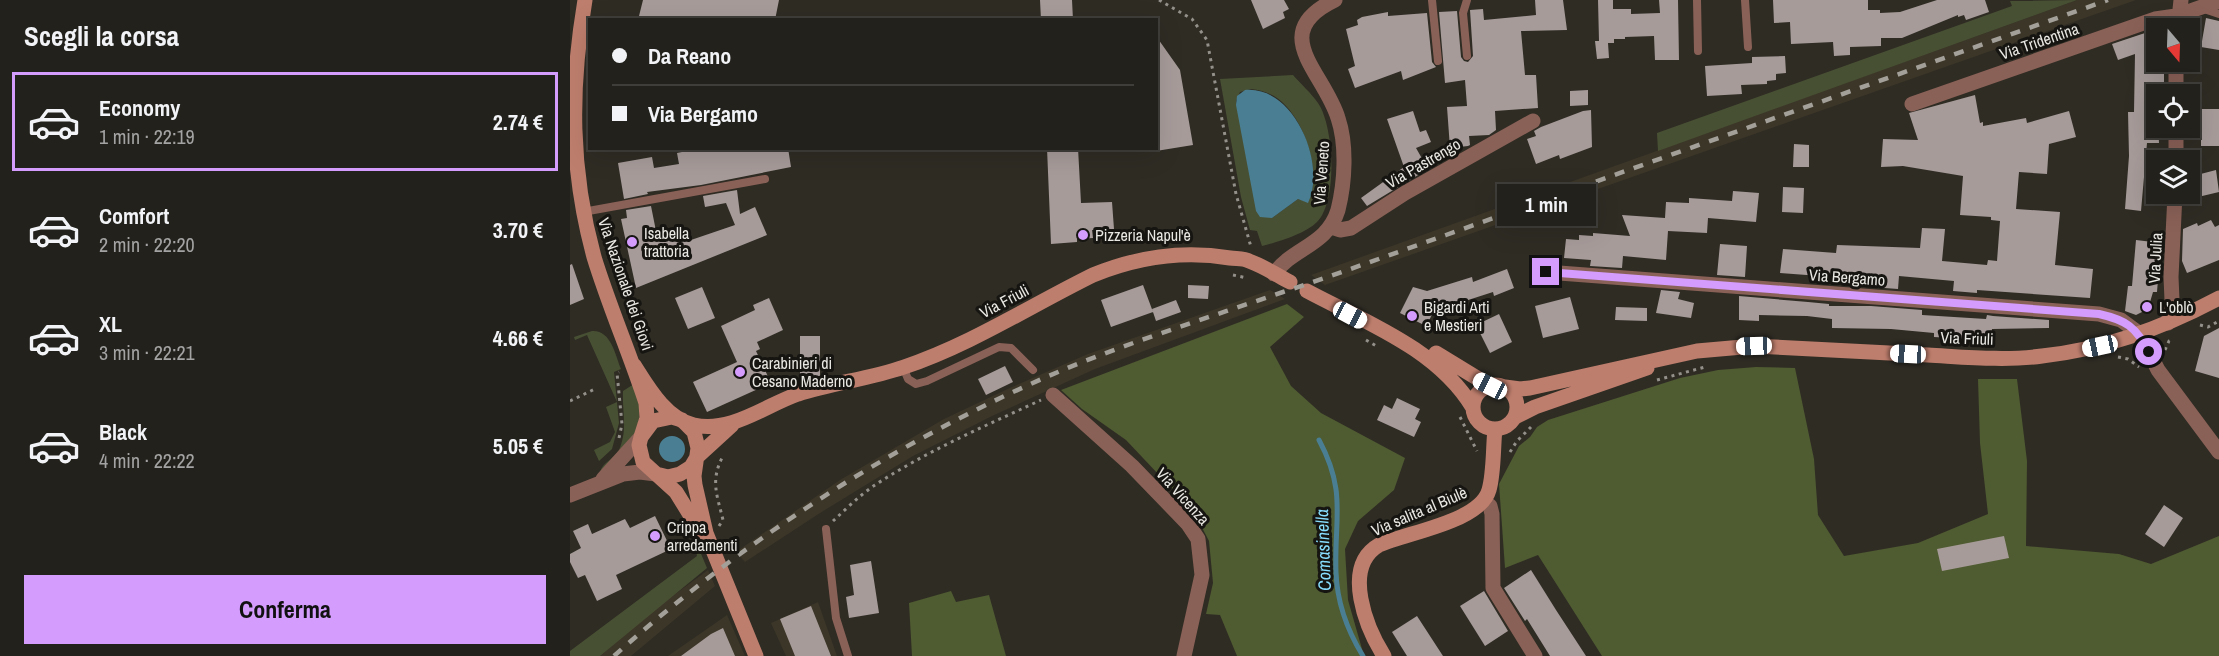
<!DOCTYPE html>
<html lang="it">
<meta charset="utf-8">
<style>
body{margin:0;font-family:"Archivo Narrow",sans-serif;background:#2b2924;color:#f1f3f6;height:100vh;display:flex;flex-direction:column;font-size:22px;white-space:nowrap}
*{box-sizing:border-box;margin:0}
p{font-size:20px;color:#a3a3a3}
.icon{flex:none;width:33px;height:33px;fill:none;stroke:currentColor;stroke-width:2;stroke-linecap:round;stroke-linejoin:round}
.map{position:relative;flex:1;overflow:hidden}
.details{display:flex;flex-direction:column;background:#23211b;width:570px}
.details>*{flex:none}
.hud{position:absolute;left:18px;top:18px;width:570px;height:132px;border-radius:0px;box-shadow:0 6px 24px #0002,0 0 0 2px #403e3a;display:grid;align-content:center;height:132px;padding:0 24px;background:#23211b}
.needle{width:39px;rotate:161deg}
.tools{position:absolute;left:1576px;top:18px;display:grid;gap:12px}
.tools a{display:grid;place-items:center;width:54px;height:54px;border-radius:0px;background:#23211b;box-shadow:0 6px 24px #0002,0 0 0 2px #403e3a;font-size:30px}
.end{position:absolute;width:27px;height:27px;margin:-14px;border:8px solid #d39cfd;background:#111;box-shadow:0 0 0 3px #111}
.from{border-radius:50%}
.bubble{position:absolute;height:42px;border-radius:0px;background:#23211b;box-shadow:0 6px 24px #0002,0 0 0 2px #403e3a;font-size:20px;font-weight:700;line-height:42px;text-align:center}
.car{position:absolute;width:18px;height:36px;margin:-18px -9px;border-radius:8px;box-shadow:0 0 4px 2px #0007;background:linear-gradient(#fff 24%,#345 0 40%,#fff 0 76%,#345 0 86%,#fff 0)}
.hud b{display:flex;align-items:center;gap:21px;height:57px;font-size:22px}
.hud b+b{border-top:2px solid #403e3a}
.hud i{width:15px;height:15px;background:#f1f3f6}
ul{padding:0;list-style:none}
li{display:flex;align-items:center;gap:18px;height:99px;margin:0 12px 9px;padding:0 12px;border:3px solid transparent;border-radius:0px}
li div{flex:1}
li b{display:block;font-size:22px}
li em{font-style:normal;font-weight:700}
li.selected{border-color:#d39cfd}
li>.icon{width:54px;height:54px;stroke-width:1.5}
h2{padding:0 24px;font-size:27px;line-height:72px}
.button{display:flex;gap:12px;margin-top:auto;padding:12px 24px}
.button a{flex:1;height:69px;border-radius:0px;background:#d39cfd;color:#111;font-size:24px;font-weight:700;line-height:69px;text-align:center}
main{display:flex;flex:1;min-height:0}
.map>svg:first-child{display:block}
</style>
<main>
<section class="details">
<h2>Scegli la corsa</h2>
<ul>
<li class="selected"><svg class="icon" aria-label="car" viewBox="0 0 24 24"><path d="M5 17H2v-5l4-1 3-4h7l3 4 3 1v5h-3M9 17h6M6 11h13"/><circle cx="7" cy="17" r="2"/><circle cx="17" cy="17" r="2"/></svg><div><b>Economy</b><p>1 min · 22:19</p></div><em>2.74 €</em></li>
<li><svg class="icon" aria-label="car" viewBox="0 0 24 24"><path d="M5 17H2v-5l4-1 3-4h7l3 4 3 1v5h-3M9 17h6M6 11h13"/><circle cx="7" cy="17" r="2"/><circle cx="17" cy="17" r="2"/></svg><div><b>Comfort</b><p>2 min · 22:20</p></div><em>3.70 €</em></li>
<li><svg class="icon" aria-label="car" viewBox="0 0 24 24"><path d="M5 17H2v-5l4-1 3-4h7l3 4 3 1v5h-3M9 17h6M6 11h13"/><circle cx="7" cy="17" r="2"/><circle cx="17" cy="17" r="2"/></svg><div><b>XL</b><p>3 min · 22:21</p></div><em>4.66 €</em></li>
<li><svg class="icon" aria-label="car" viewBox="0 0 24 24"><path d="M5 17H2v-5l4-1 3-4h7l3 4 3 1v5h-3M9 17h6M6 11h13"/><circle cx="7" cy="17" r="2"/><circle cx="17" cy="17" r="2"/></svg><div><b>Black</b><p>4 min · 22:22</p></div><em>5.05 €</em></li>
</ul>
<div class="button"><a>Conferma</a></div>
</section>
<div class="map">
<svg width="1649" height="656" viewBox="0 0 1649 656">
<rect width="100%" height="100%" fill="#2f2c24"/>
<path fill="#3c3628" d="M1507,0H1566L755,285L741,275Z
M700,290L715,299L525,369L422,416L343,456L250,513L175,562L166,552L270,480L374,419L442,387L518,354Z
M138,570L145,586L61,656H30L77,615Z
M248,602L267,656H216L201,623Z
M157,615L175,656H98Z"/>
<path fill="#485033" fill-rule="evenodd" d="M1507,0L1088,151L1087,133L1442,6L1440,1Z
M723,75C731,84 741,93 748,103C764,126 768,201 747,222C735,234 708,242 692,246L687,231L680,230L671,197L650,79ZM681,89C689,90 697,92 704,96C733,113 753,172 738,202L728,199L702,218L666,101L670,92Z
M22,331C41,330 45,354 51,369L44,372L49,423L42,449L29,461L24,450L40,442L45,432L36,407L47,402L17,335L5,340L4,337Z
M64,384C73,405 71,428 58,447C51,456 39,464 30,472C33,462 44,459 49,450C58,430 52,412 53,391Z
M129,549L137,568L30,656H0V651L127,556L126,551Z"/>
<path fill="#4f5b31" d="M717,304L734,317L700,347L721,386L751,413L835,458L824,490L788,521L775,549L778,600L794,656H667L650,615L636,614L643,583L639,541L624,512L556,440L512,409L491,390Z
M1186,367L1225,368L1244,459L1248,515L1274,556L1348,543L1418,514L1410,443L1408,379H1447L1457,461L1456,546L1549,554L1581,564L1649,536V656H1032L968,555L935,568L929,484L949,446L960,437L967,427L978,420L1110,378L1148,370Z
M381,591L386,602L419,595L436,656H342L339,603Z"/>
<path fill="#4a7f93" d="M675,90C724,85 757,164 738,203L728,199L702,218L690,217L686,211L666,105L667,96Z
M89 449a13 13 0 1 1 26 0a13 13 0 1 1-26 0Z"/>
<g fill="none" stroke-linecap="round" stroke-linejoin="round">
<path stroke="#4a7f93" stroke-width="5" d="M749,440C777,492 764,519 766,572C767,603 777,630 793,656"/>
</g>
<path fill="#a69b99" d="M73,0H209L205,20H68Z
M470,0H502L503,20H471Z
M681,0H714L719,9L713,12L715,18L693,29Z
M965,0H993L997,30L951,31L955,75H966L968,108L925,111L926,130L919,135L899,136L900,145L898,146L880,148L877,107L897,106L895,80L875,83L869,12L887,11L891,57L894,61L898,62L903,56L900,10L913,9L914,20L966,15Z
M1028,0H1043V9H1061V14L1090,13L1089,0H1108L1109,60H1085L1084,36L1055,37V39H1044V43H1038L1039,58L1027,59L1025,41H1029Z
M1203,0H1298V10H1310V13L1330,12L1367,0H1415L1419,12L1396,20L1394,15L1388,17V15L1332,38H1311V46L1280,47V55L1264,56L1263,42L1221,44L1220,22L1204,23Z
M818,12V16L857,13L862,62L866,67L833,80L831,71L785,88L778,69L785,66L776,29L788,25L787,20L792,17Z
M1636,18L1649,21V50L1631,47Z
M1587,29V62H1594V94H1587L1589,143H1577L1571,211L1555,209L1559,156L1558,112H1564L1565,54L1548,60L1542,44Z
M586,36L610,70L623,145L586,151Z
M1215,56L1216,73L1206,74V80L1197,81V84L1171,85L1172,94L1137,96L1135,66L1182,63V57Z
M1018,90V105L1000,106V91Z
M1405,95L1410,123L1413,122V126L1456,118L1457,123L1499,111L1506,137L1479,144L1477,174L1449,172L1446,209L1490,212L1485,265L1523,269L1520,298L1407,290V293L1383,291L1384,281L1329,276L1328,289L1302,287L1303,280L1210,273L1213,249L1266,253L1267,245L1350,248L1352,228L1375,229L1372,261L1417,265L1418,260L1427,261L1430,221L1421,220V217L1390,215L1393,176L1333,166L1311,167L1313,139L1348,140L1339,113Z
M1631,109H1649V146H1631Z
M1021,110L1022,147L990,159L989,155L966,164L957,139L966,136L964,131L971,127L1013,111Z
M843,111L850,132L856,130L861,142L846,148L858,169L797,206L791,198L834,167L817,119Z
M1224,144L1239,145V167H1223Z
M132,148H218L221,167L131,185L77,192L78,194L54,199L48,163L82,157L84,168L109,164L107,153Z
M477,148H508L511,203L542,202L544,229L522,230L523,238L507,239V242L481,244Z
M1646,170L1649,192L1628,197L1623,176Z
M1213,187L1234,188L1233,213L1212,212Z
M167,190L170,214L185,207L197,235L66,288L51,219L57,218L56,210L81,206L87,236L119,228L121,240L165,225L156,203L135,207L133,196Z
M1163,191L1189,193L1186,222L1138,218L1137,233L1098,231L1096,260L1053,256L1052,268L1020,266L1021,260L994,258L996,239L1009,240V235L1023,236V233L1060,236L1052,215L1095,218L1096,202L1119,203V198L1162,201Z
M1641,220L1645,227L1649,225V260L1617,273L1612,261L1613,229L1627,223L1628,226Z
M1566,240L1591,243L1587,292H1583L1578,309L1566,315L1555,311L1558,286H1562Z
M1150,244L1177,246L1175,277L1147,275Z
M2,264L14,299L0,305V265Z
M937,269L944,288L924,296L923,292L864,311L856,326L830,313L843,287L857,291L902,277L903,282Z
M573,285L583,312L541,327L531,300Z
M618,285L639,286L638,299L618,298Z
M132,287L145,318L118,329L105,298Z
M1091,290L1110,292L1108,299L1124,303L1121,318L1086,313Z
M1169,296L1238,302L1259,304V306H1301L1352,310V315L1416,319L1417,315L1423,316L1479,320V328L1422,329L1421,339H1399L1364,337V333L1321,329L1262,328V319L1237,316L1189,315V321L1169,320Z
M1000,297L1009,329L973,338L965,306Z
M199,298L213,330L187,342L190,349L186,351L201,383L137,412L123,382L167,362L151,326L185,310L183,305Z
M606,300L611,312L586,321L582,309Z
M1046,307L1077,308V321L1045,320Z
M929,314L942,342L920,353L906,325Z
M1649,328V378L1625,371L1634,336Z
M230,336H250V376H230Z
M435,366L443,382L416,395L408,379Z
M827,398L850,409L845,419L851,422L844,437L807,420L814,405L822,409Z
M1594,505L1613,518L1594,547L1575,534Z
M85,516L101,549L46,575L52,589L27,601L15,575L8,578L0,562V554L11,548L3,531L18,524L22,534L55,519L60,528Z
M1434,536L1439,558L1372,571L1367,549Z
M301,561L309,613L279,618L276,597L284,595L280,565Z
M961,570L986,610L1016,656H980L957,619L955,621L934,588Z
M914,591L938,631L915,646L890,606Z
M241,606L261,656H225L210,619Z
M847,616L873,656H837L822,632Z
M153,628L165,656H111L141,634Z"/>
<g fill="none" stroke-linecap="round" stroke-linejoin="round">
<path stroke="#94918b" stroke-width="3" stroke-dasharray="3 4.5" stroke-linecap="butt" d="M589,0L622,19L637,40L666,194L681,247
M663,275L677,278
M1630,325L1638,327L1649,321
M796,340L808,347
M1595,350L1599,341L1603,339
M1548,357L1558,359L1569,367
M1087,380L1135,367
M0,401L27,388
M890,417L907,451
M49,438L52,424L47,373L49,372
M940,452L947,441L961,427
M263,521C276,509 290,495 305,485C357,451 415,426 471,400
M149,526L153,520C147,495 140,480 153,456"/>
<path stroke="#8a6157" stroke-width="8" d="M862,0L868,61
M1127,0L1128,51
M1175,0L1178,47
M1634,9L1649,14
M897,56L893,13L897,0
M13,212L195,179
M333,367L338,379L346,384L357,381L429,347L441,348L463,370
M256,529L266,618L278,656"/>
<path stroke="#8a6157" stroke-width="15" d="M1608,28L1611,0
M1606,94V62
M1342,104L1585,19L1606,16L1649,1
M1606,160V128
M761,227L770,230L781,228L835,193L963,121
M976,272L1529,314L1551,320L1570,334L1588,370L1649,452
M704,274C723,247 757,246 768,210C775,182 777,145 768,118C754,72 696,33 765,0
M1598,323L1602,300L1601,277L1605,194
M483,395L562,466L618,524L628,539L632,575L614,656
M33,479L71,437
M0,495L53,474L70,472L86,474
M914,501L920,506L922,514L923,588L965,656"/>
<path stroke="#be7e6d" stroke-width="15" d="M15,0C0,89 0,169 24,257C39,306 60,354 76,403L77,418L71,437
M737,291C795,322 868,349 903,408
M866,353L920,386
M64,365C78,387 96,419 124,425C161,433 194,406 228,394C262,383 299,379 334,367C400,345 460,306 523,275C567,257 613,250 660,258C666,259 674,258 679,261C693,266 707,275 720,282
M903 407a22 22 0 1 1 44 0a22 22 0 1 1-44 0Z
M935,387L950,389L960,388L1127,351L1184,346C1242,349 1300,352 1358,355C1395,357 1435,361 1472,356C1535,349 1593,328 1649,298
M945,417L965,407L1077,368
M86,474L98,477L110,474L121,467L127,457L162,425
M136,533L127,526L106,492L73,462L69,445L71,437L83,421L102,417L112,420L124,432L128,448L124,476L125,485L136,533L186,656
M814,656C797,629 771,567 809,545C838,532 910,522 919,490C924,473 923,447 925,429"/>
<path stroke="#a3a09a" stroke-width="4.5" stroke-dasharray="10 10" stroke-linecap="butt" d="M44,656C176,538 331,438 495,369C566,340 640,317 713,292C768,274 822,254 876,235C1097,156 1318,78 1538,0"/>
</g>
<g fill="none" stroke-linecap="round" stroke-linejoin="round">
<path stroke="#d39cfd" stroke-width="8" d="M976,272L1529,314C1556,320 1566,327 1579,352"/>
</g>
<g fill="#d39cfd" stroke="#161511" stroke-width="2">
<circle cx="513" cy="235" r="6"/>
<circle cx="62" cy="242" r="6"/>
<circle cx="1577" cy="307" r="6"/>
<circle cx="842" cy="316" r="6"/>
<circle cx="170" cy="372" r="6"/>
<circle cx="85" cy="536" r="6"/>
</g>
<g text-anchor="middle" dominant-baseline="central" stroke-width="6" stroke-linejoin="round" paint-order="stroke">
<g font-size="16" fill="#eae8e3" stroke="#161511">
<text transform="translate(1469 41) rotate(-19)">Via Tridentina</text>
<text transform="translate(853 163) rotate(-30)">Via Pastrengo</text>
<text transform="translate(751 173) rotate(-86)">Via Veneto</text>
<text transform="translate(1585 258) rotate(-87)">Via Julia</text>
<text transform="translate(1277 277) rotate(4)">Via Bergamo</text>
<text transform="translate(56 284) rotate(71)">Via Nazionale dei Giovi</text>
<text transform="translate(434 301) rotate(-28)">Via Friuli</text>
<text transform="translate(1397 338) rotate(2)">Via Friuli</text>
<text transform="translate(613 496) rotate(48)">Via Vicenza</text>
<text transform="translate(849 511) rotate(-23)">Via salita al Biulè</text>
</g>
<g font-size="16" fill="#eae8e3" stroke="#161511" text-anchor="start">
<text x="74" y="233">Isabella<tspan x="74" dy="18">trattoria</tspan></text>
<text x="525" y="235">Pizzeria Napul'è</text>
<text x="854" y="307">Bigardi Arti<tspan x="854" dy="18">e Mestieri</tspan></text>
<text x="1589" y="307">L'oblò</text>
<text x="182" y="363">Carabinieri di<tspan x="182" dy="18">Cesano Maderno</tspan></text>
<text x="97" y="527">Crippa<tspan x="97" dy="18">arredamenti</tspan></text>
</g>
<g font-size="18" font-style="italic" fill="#87ddfd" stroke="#161511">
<text transform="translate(753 550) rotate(-92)">Comasinella</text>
</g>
</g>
</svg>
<div class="tools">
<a><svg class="needle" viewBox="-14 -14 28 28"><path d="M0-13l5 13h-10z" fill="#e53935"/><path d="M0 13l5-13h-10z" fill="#a3a3a3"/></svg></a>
<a><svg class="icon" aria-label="locate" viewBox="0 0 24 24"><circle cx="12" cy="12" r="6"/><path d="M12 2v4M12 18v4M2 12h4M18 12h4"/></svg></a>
<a><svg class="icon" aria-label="layers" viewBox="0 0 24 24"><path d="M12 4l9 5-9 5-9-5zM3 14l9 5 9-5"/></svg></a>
</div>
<i class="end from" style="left:1579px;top:352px"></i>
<i class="end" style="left:976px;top:272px"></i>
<div class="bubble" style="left:927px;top:184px;width:99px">1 min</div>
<i class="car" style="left:780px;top:315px;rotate:118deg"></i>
<i class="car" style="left:1184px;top:346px;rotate:268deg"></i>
<i class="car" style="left:1530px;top:346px;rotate:258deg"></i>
<i class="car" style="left:1338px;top:354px;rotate:273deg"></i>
<i class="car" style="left:920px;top:386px;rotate:297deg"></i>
<div class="hud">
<b><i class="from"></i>Da Reano</b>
<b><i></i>Via Bergamo</b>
</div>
</div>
</main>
